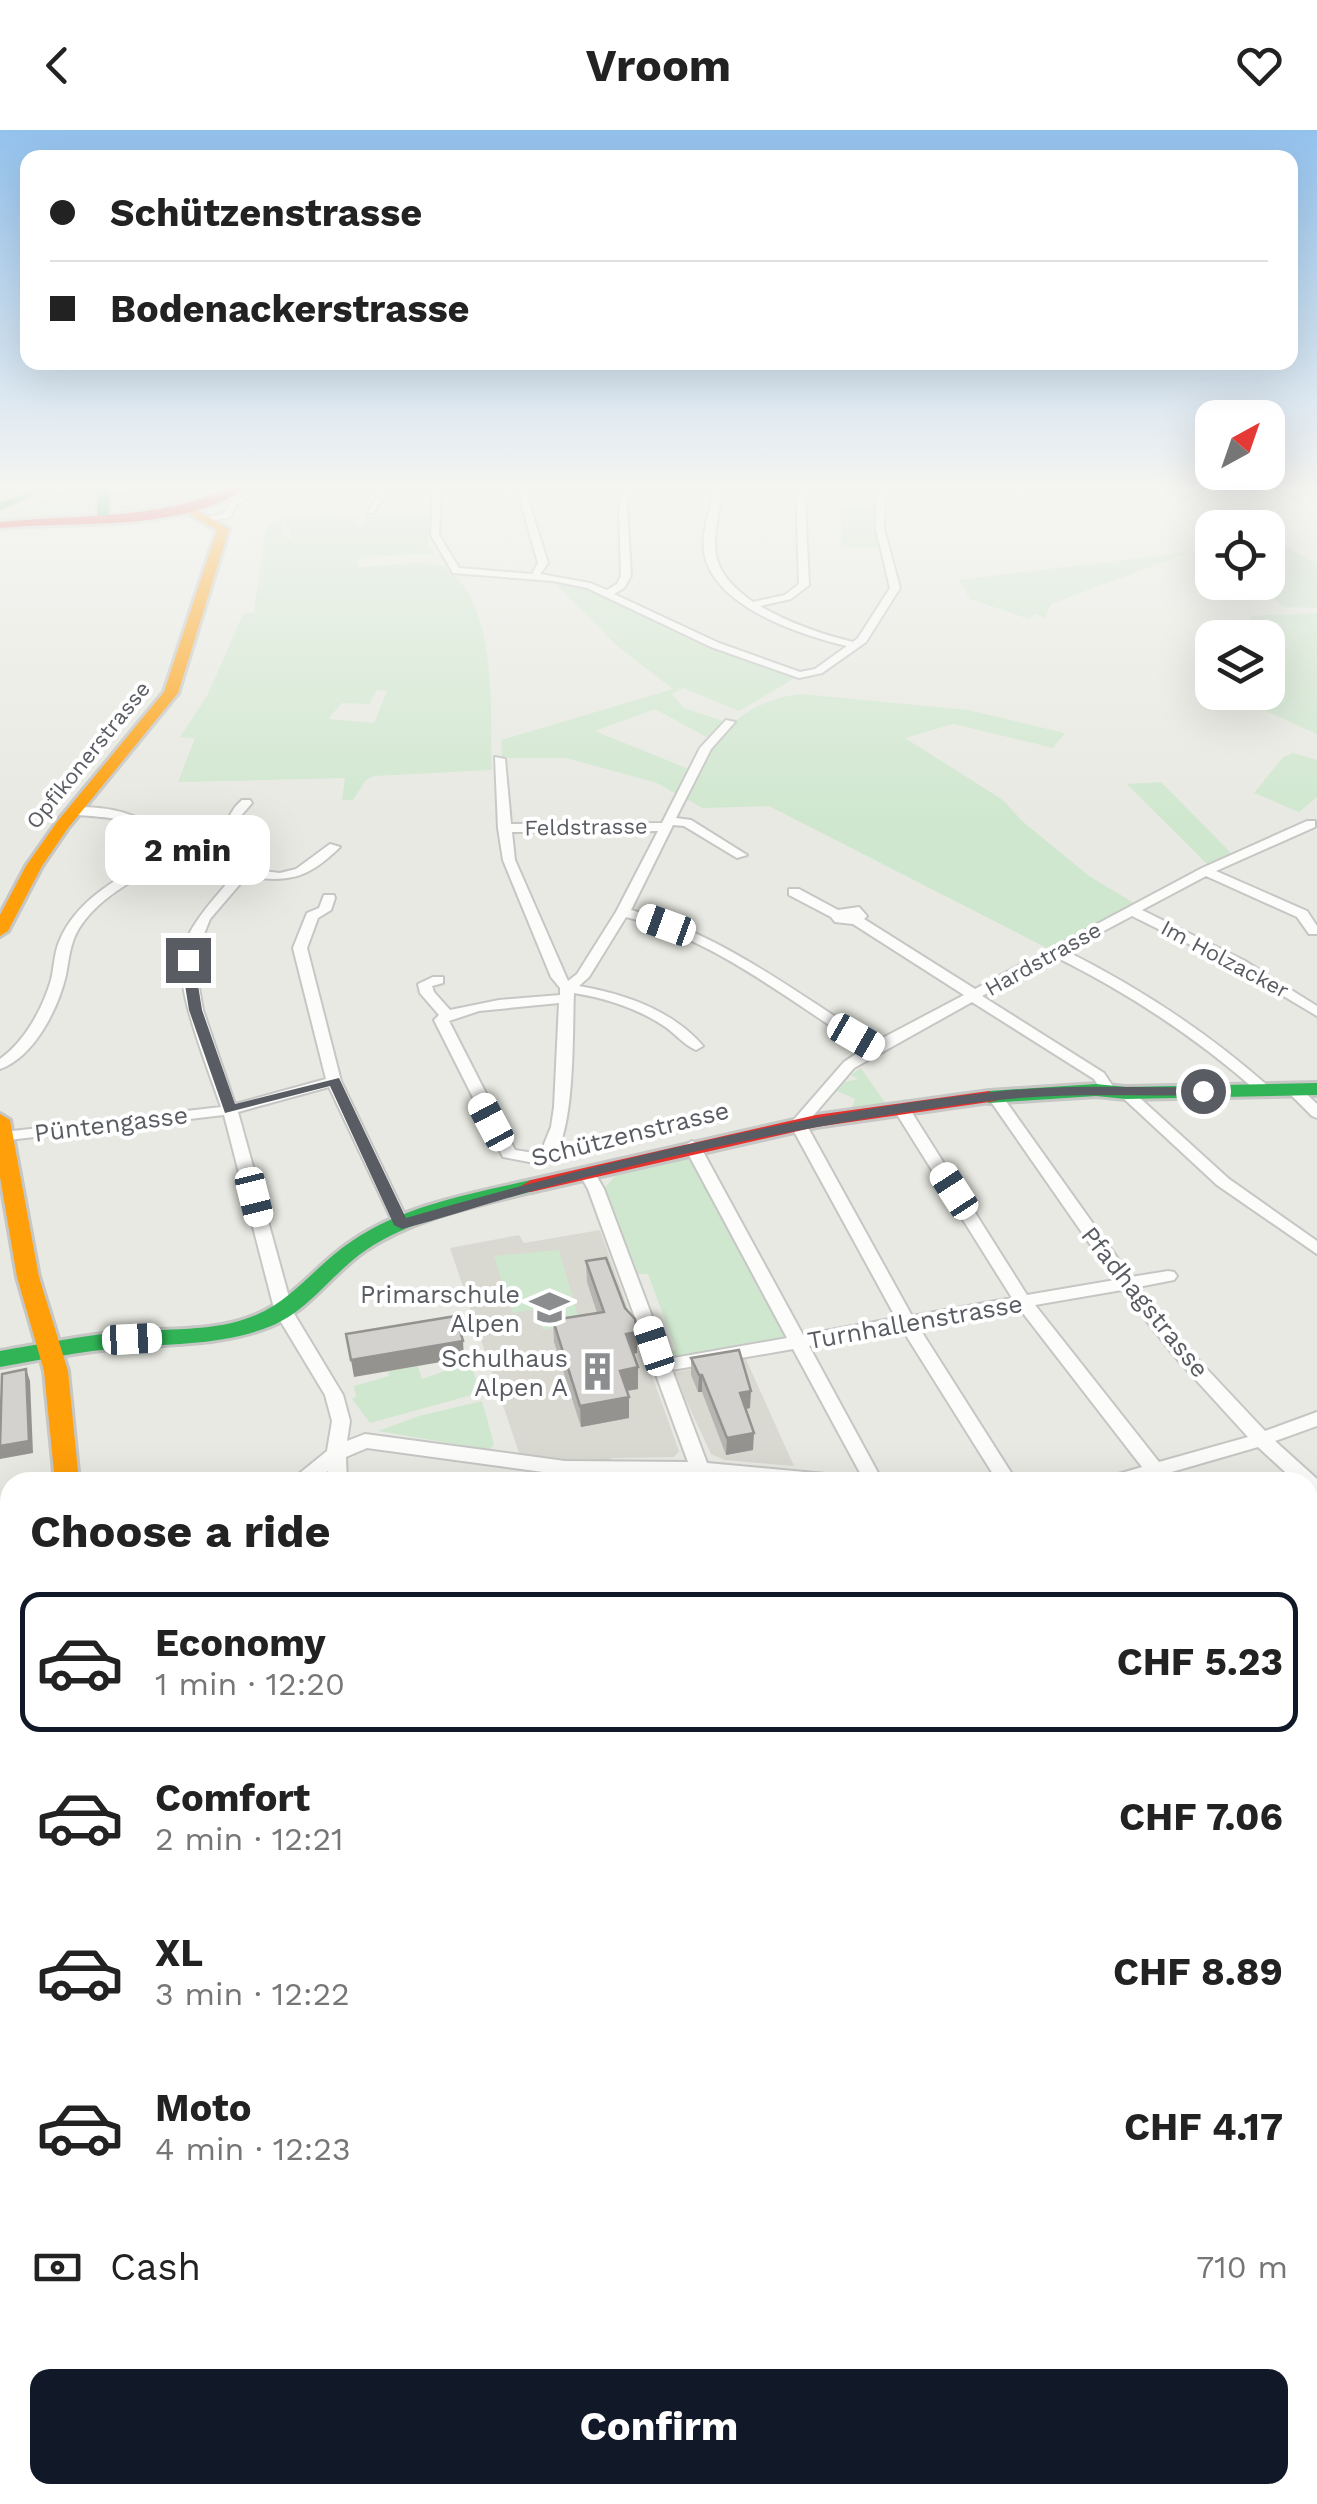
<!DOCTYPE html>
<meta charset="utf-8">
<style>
body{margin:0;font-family:"Work Sans",sans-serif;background:#f6f6f6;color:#222;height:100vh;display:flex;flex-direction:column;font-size:38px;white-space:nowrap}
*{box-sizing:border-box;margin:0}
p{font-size:32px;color:#767676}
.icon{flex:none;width:55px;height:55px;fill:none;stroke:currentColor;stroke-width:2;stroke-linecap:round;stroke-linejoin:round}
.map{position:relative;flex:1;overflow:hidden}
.sheet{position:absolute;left:0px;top:1342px;width:1318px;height:1032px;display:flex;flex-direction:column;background:#fff;border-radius:30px 30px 0 0;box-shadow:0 10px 40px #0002}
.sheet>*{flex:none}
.guide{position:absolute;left:20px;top:20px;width:1278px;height:220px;border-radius:20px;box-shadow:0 10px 40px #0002;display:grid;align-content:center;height:220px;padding:0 30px;background:#fff}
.needle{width:65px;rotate:40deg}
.tools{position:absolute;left:1195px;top:270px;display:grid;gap:20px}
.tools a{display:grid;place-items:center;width:90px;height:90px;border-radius:20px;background:#fff;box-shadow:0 10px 40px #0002;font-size:50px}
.end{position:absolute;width:45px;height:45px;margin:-22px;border:12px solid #595c62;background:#fff;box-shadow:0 0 0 5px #fff}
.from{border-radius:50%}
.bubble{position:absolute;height:70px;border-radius:20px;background:#fff;box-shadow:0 10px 40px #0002;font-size:32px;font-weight:700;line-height:70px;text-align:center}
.car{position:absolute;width:30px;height:60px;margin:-30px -15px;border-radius:12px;box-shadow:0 0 8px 2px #0007;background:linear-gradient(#fff 24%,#345 0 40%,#fff 0 76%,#345 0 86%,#fff 0)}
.guide b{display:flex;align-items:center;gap:35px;height:95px;font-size:38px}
.guide b+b{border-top:2px solid #e0e0e0}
.guide i{width:25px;height:25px;background:#222}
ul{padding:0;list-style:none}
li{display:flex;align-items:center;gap:30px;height:140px;margin:0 20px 15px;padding:0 10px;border:5px solid transparent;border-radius:20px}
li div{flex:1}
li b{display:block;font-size:38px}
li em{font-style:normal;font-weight:700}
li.current{border-color:#111827}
li>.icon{width:90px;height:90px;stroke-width:1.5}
h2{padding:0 30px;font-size:45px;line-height:120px}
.pay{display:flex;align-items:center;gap:25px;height:110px;padding:0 30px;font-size:38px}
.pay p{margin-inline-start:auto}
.button{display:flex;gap:20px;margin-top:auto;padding:20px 30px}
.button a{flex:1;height:115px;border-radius:20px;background:#111827;color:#fff;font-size:40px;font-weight:700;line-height:115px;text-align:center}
header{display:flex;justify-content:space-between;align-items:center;height:130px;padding:0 30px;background:#fff;font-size:45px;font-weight:700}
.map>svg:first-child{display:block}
</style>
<header><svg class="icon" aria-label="back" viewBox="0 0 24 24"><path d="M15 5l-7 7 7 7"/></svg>Vroom<svg class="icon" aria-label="heart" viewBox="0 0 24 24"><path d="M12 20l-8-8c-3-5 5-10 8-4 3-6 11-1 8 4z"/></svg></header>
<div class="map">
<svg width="1317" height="2374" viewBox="0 0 1317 2374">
<rect width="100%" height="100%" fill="#e9e9e3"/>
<path fill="#dad9d1" d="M600,1100L679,1321L674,1327L612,1328L604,1333L520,1326L450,1118L519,1105L524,1113Z
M745,1227L794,1336L725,1330L711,1324L673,1243Z
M10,1931V2113L0,2115V1935Z"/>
<path fill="#d0e7cf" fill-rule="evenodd" d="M64,354H95L93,381L0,391V385L67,359L58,357Z
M158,354L187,376L110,380V362Z
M841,376H878L882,418L841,417Z
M356,386L355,395H364L367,386H429L428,415L434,424L358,427V437C379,438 426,427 443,437C499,469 490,582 492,640L374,646L366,650L353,670H342L345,648L178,652L195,608L180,607L207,566L243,484L254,483L265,401L271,393L282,390L283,406L294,410L283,387ZM377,560L387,561L374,593L328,589L342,573L369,574Z
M1268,408L1317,433V478L1283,477L1257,453L1268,452Z
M1190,422L1051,474L1045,488L1035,484L1029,489L970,469L959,450Z
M554,452L591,460L702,514L795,548L739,581L683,558L672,564L684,578L723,591L708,608L655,579L595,601L691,640L678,665L657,653L566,628H502L501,610L673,559L618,517Z
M1317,483V604L1226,563L1268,562V508L1247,507L1251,486Z
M801,564L968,580L1065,603L1053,618L953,594L905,608L1003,670L1022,691L1089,746L1134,773L1047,818L769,676L702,678L685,668C713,611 733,573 801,564Z
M1293,623L1317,630V667L1299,682L1254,663L1283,627Z
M1161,652L1231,723L1207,734L1127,654Z
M861,938L886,974L851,980L855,969L837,961L845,952L858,949L851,945Z
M679,1027L694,1031L788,1208L667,1230L663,1223L676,1220L648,1144H638L605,1057L617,1044Z
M559,1120L580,1193L543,1200L536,1181L543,1178L512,1183L494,1126Z
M467,1233L469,1239L473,1238L479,1263L370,1293L352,1269L356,1267L354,1256L389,1246L388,1241L418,1236L422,1249Z
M482,1271L494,1314L490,1320L378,1301L419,1286Z
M1317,1977V2155L1308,2150V1979Z"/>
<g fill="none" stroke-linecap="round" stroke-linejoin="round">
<defs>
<path id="street" d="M385,354H393L373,383H367Z
M433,354H441L439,405L459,438L532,444L538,433L521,373V354H529V373L548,433L540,444L590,453L607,460L617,454L621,446L619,376L622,354H630L627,376L631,446L624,458L614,464L719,513L800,542L815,539L847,516C801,505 713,477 704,422C701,401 712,375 716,354H724C715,409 700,435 753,472L785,465L799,454L796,354H804L809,455L791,469L760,476C789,493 821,504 853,512L858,508L890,458L876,399L877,354H885L884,399L900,458L866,512L822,543L799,548L711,517L587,458L553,451L453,443L431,405Z
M226,364L245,370L237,374L230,387L206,392V388L224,383L232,370L226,368Z
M726,590L735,592L711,619L676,688L691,690L747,725L737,728L684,696L673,695L631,780C723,804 795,863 875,912L964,865L853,794L835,792L831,787L789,765V759H799L838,780L859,777L867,786L864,789L975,859L1202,738L1307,691H1315V697L1216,741L1307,781L1317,796V804H1309L1297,787L1206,746L1142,780L1245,831L1317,876V886L1235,837L1132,786L1066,821C1140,858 1207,902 1269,957L1271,960L1269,963H1259C1197,908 1130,864 1056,827L982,866L1104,943L1114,958L1112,961H1102L1094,949L972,872L854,938L806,994L912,1186L1012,1168L893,978L901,973L909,978L1027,1165L1115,1150L987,966L995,961L1000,963L1131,1147L1168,1141L1174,1142L1177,1146L1174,1150L1138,1157L1189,1220L1265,1301L1317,1282V1296L1275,1311L1317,1349V1367L1308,1363V1352H1296L1258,1317L1137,1352H1106L1108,1347L1142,1337L1019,1178L918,1196L1017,1352H998L902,1199L809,1216L883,1352H865L793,1219L672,1240L707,1333L837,1345L844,1347L846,1352H769L713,1347L714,1352H696L693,1346L565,1345L367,1318L346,1327L347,1352H329L328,1341L314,1352H293L295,1347L327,1321L332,1291L325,1265L275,1182L224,985L0,1011V1003L4,1002L221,977C208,938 180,871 181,832C181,802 216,767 234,745L176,739L166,735C134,748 97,769 78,800C70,814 69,829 66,845C58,879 34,927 0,939V929C25,911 42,880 51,850C54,838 54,824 59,812C75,771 121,744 160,728C145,683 109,689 70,684V678C96,675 133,680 154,698C180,719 158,729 200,734L235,677L242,670H250L252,673L239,688L212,735L280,743L296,739L330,714L340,717C307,749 291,752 246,747L210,789L194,829L203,880L235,974L326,949L293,818L307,783L319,778L324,765H334L335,768L331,780L318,788L307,818L341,951L410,1095L402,1100L394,1095L329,957L238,982L293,1182L343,1265L350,1291L347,1311L365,1304L565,1331L688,1332L588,1059L579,1043L587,1038L593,1040L604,1059L668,1229L787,1208L684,1016L692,1011L700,1016L803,1205L896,1188L790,994L844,932L865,918C787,870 717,810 626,787L589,847L579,856C625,864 672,880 703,916L696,920C684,915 676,904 664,896C637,878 605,868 574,863C572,898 577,1019 545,1035L503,1027L434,890L439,885L420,863L418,854L433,847H443V853L432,856L434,862L450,880L499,870L560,865V858L551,847L503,730L498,698L495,627L505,629L511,694L662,693L700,618ZM658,701L616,782L577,844L568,851L515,730L512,702ZM559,873L554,977L551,997L540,1024L515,1020L449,891L479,881ZM1122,1160L1176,1228L1248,1307L1159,1332L1035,1175Z
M1294,956L1299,957L1317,974V988L1312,986L1289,963L1287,960Z
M1126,958L1131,960L1229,1049L1317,1111V1124L1217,1055L1121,966L1118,963L1121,960Z
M1308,2180L1317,2183V2213L1308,2209Z
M193,2365H223L224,2374H194Z
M475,2365H505L508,2374H478Z
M706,2365H736L737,2374H707Z
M1037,2365H1067L1068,2374H1038Z"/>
<path id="fast" d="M46,354H59L0,380V373Z
M98,354H108L109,385L103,388L97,385Z
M1317,953V965L1126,969L1096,966L989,973L979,967L989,961L1096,954L1126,957Z
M531,1050L538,1052L541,1056L538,1060C480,1075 417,1086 366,1120C332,1143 310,1180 271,1196C223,1216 171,1213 121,1218C80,1221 40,1230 0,1237V1221C40,1214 80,1206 120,1202C165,1198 214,1203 256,1185C294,1169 318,1133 352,1111C405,1075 470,1064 531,1050Z
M0,1523L10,1525V1547L0,1545Z"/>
<path id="slow" d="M183,377H191L229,399L178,563L68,698L42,736L8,801L0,806V785L26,736L57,692L164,562L217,400L183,381Z
M0,984L10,990L39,1147L68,1241L79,1352H55L44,1241L17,1147L0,1047Z"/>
<path id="jam" d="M238,354H251C184,404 79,390 0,398V392C81,384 164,391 238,354Z
M989,961L999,967L996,971L816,997L531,1062L521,1056L531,1050L816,985Z
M1317,1633V1657L1308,1658V1634Z
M10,1714V1765L0,1769V1717Z"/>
</defs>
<use href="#street" stroke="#c6c7c5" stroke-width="4"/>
<use href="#fast" stroke="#c6c6c5" stroke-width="6"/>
<use href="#slow" stroke="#c6c6c5" stroke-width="6"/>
<use href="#jam" stroke="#c6c6c5" stroke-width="6"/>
<use href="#street" fill="#fcfcfb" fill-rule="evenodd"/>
<use href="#fast" fill="#30b455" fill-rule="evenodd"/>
<use href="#slow" fill="#ff9f0a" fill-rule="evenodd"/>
<use href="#jam" fill="#e5322d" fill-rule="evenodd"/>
</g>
<path fill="#b5b5b1" d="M586,1131L637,1223L633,1224L638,1237V1259L627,1261L629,1267V1288L581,1297L554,1212L553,1190L597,1183L587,1152Z
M691,1228L750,1278L746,1279L753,1320L726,1325L702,1262H698L691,1245Z
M0,1573L10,1574V1625H0Z
M1317,1795V1862L1308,1855L1316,1835L1308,1829V1813Z"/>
<path fill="#949390" d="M637,1202V1223L626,1225V1204Z
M463,1211L464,1228L354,1247L351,1230Z
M638,1237V1259L620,1262V1241Z
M26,1239L30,1251L33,1323L0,1329V1316Z
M699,1245H702V1262H698Z
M751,1261L750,1278L740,1280V1263Z
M629,1267V1288L581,1297L580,1276Z
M754,1303L753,1320L726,1325L727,1308Z"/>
<path fill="#d3d2ce" stroke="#949390" stroke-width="2.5" d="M606,1128L625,1178L635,1189L637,1202L626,1204L638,1237L620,1241L629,1267L580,1276L553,1190L604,1182L586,1131Z
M456,1186L463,1211L351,1230L346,1204Z
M739,1220L751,1261L740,1263L754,1303L727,1308L702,1245H699L691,1228Z
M26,1239L29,1311L0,1316L2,1244Z
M0,1573L10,1574V1614H0Z"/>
<linearGradient id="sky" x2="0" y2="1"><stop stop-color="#93c2ee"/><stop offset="0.52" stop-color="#f5f5f2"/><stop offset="1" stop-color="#f5f5f2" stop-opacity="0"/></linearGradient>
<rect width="1317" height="686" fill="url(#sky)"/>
<path fill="#595c62" d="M188,826L194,830L202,880L235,974L339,948L406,1088C599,1033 792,984 992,962C1063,954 1132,958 1203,957L1210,961L1203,965C1131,967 1061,962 990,971C846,988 704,1017 563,1053C509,1066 456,1085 402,1099L394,1095L330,956L225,983L189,880L181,830Z"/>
<defs>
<symbol id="school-bare" viewBox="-9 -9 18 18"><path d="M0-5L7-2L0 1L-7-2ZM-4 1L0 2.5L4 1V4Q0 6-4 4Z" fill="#8b8d8f" stroke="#fff" stroke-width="2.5" paint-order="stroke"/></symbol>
<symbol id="building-bare" viewBox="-9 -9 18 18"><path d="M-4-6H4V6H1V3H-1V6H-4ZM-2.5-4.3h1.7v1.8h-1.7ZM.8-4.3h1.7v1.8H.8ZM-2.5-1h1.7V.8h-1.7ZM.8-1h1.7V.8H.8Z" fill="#8b8d8f" stroke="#fff" stroke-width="2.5" paint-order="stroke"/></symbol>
</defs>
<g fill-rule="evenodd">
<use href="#school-bare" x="522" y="1150" width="55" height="55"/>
<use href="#building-bare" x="570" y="1214" width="55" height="55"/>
</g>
<g text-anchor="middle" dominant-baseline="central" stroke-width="8" stroke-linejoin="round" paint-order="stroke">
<g font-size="22" fill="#595c62" stroke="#fff">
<text transform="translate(88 625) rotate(-51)">Opfikonerstrasse</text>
<text transform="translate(586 697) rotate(-1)">Feldstrasse</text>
<text transform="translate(1043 829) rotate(-29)">Hardstrasse</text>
<text transform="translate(1225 829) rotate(28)">Im Holzacker</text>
</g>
<g font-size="25" fill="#595c62" stroke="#fff">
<text transform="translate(111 994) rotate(-7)">Püntengasse</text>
<text transform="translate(630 1004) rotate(-14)">Schützenstrasse</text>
<text transform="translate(1145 1172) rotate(51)">Pfadhagstrasse</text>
<text transform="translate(915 1192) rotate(-10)">Turnhallenstrasse</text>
</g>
<g font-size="25" fill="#595c62" stroke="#fff" text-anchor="end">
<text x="520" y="1164">Primarschule<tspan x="520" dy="29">Alpen</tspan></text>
<text x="568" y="1228">Schulhaus<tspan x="568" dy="29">Alpen A</tspan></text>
</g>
</g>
</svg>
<div class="tools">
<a><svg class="needle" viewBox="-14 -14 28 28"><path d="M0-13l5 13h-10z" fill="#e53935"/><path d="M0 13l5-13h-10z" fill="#767676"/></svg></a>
<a><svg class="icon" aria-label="locate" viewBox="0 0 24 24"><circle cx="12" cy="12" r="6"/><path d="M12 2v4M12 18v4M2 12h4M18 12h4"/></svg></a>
<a><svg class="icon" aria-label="layers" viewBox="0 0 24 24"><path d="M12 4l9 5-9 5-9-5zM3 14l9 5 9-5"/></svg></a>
</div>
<i class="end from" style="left:1203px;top:961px"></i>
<i class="end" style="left:188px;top:830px"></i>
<div class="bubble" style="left:105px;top:685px;width:165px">2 min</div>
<i class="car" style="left:666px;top:795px;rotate:290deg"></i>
<i class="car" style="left:856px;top:907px;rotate:120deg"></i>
<i class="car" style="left:491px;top:992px;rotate:332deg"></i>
<i class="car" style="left:954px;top:1061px;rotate:327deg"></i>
<i class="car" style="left:254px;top:1067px;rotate:166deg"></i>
<i class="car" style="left:132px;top:1209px;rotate:87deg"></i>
<i class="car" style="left:654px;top:1216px;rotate:342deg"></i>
<div class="guide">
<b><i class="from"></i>Schützenstrasse</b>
<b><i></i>Bodenackerstrasse</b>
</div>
<section class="sheet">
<h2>Choose a ride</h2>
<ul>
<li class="current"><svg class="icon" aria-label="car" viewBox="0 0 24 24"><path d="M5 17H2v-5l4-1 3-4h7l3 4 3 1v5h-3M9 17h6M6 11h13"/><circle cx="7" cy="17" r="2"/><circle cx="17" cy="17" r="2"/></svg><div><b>Economy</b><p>1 min · 12:20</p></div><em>CHF 5.23</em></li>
<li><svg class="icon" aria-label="car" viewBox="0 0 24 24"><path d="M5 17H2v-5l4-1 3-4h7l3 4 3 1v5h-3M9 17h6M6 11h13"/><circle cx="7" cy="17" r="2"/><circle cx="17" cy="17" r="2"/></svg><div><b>Comfort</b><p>2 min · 12:21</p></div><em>CHF 7.06</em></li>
<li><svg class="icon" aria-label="car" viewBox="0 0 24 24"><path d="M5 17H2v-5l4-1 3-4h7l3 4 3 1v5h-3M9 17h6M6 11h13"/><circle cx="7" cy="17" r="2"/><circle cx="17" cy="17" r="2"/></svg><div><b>XL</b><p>3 min · 12:22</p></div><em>CHF 8.89</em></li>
<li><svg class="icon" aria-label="car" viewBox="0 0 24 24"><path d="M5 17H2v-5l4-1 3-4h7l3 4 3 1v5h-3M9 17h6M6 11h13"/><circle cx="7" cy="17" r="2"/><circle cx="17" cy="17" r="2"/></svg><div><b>Moto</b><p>4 min · 12:23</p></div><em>CHF 4.17</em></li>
</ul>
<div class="pay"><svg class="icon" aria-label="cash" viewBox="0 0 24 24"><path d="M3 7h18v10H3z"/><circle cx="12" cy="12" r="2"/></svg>Cash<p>710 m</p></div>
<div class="button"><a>Confirm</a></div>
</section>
</div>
